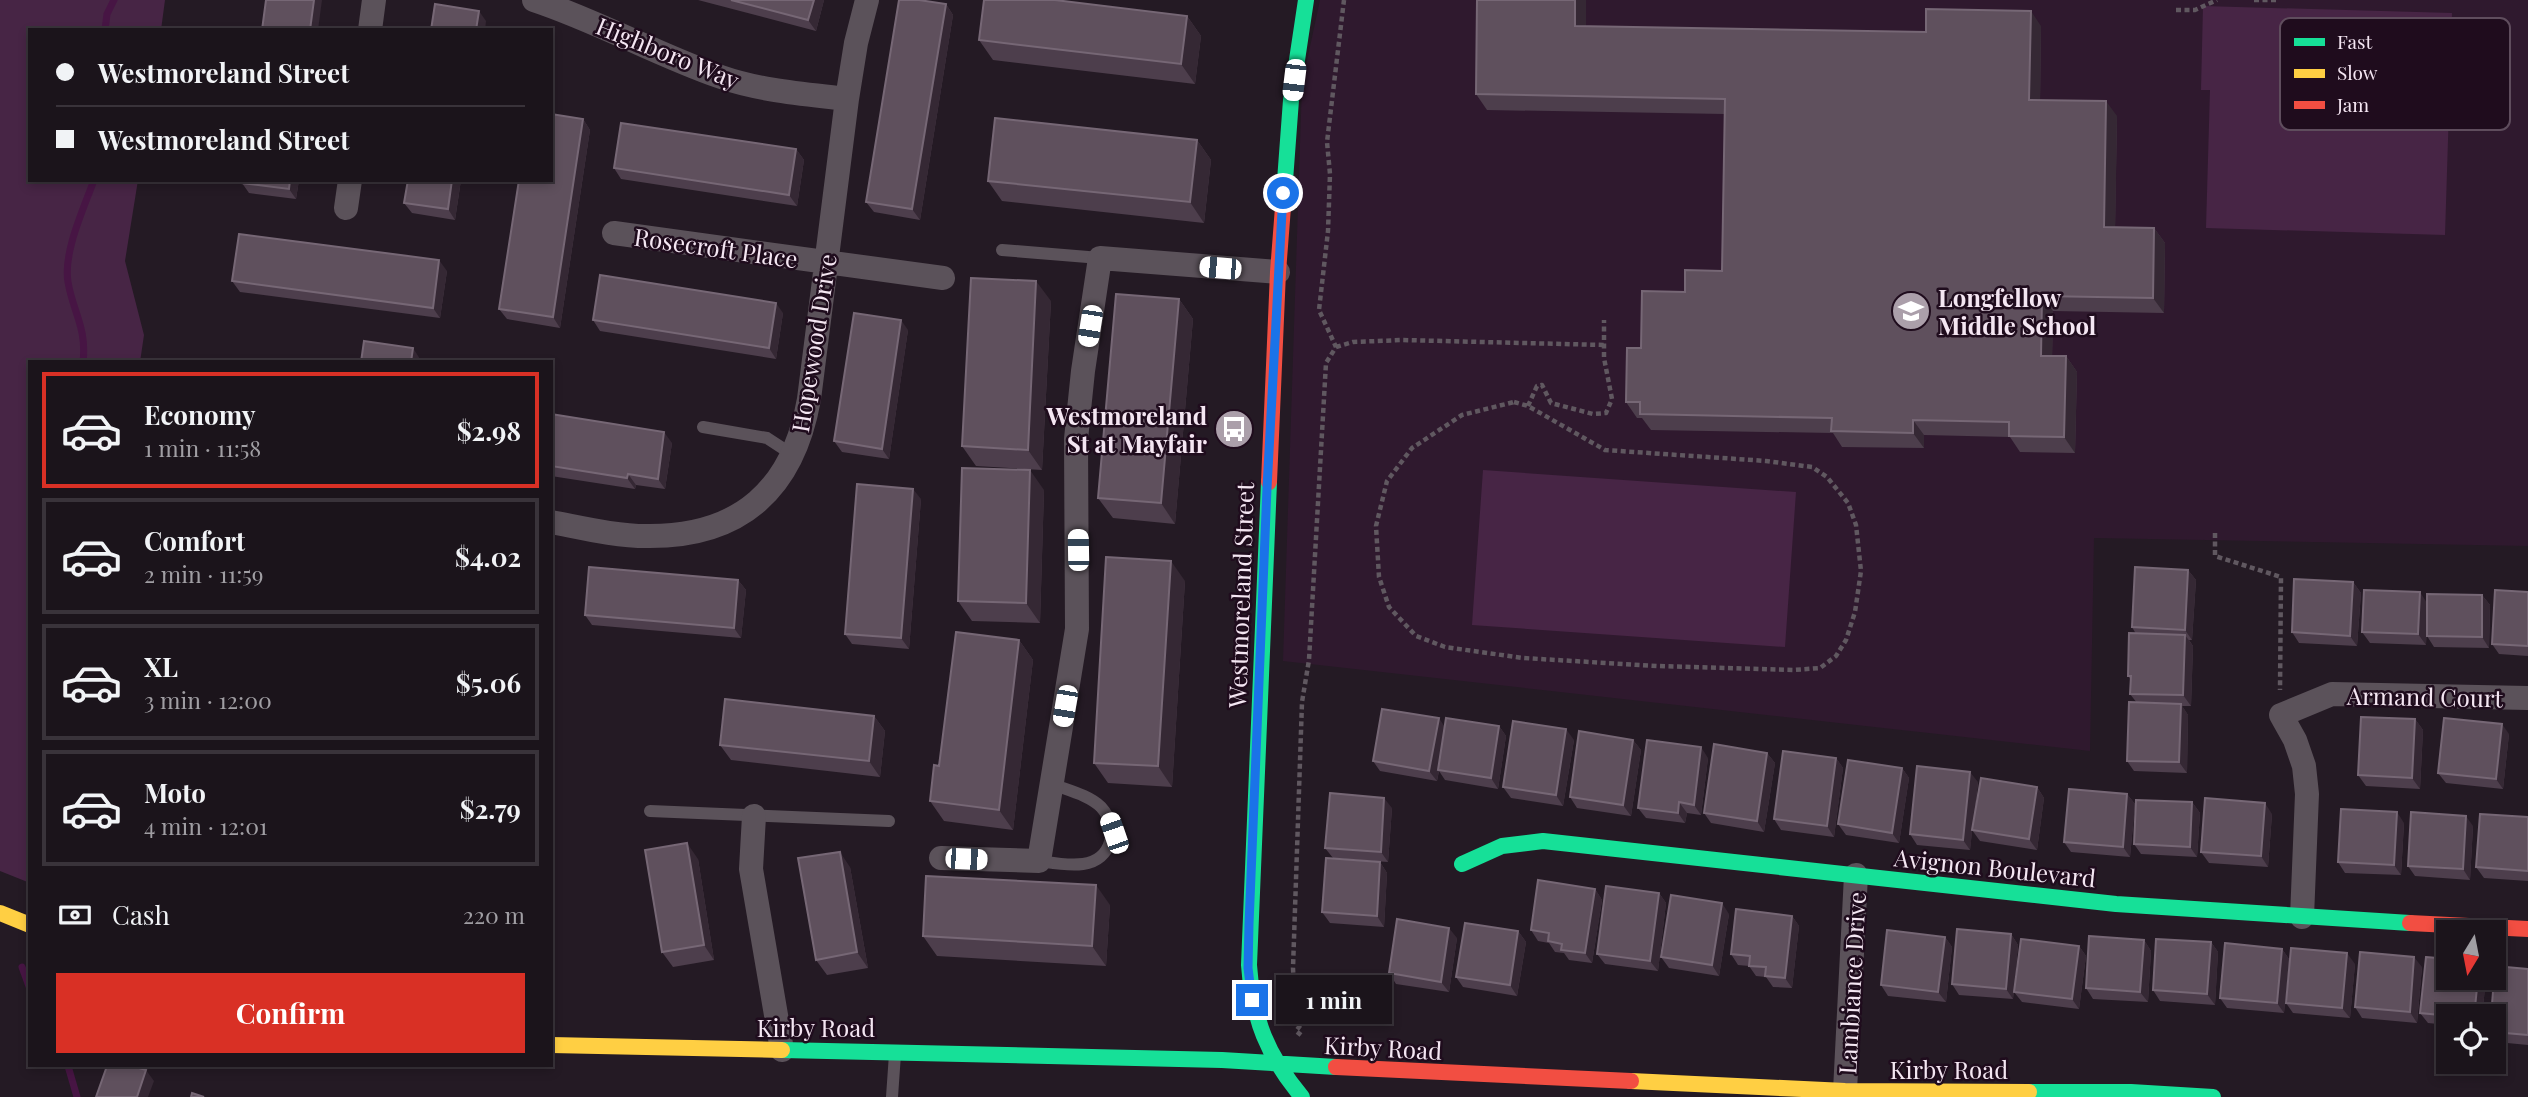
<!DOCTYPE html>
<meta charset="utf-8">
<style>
body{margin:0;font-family:"Playfair Display",serif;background:#241d24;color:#f1f3f6;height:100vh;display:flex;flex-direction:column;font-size:26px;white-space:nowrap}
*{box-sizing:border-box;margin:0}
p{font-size:23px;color:#a09ea3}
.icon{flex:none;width:38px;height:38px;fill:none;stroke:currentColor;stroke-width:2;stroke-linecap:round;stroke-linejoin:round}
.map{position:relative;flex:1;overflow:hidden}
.side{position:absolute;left:28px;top:360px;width:525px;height:707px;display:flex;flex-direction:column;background:#1b141b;border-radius:0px;box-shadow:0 4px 10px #0003,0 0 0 2px #39333a}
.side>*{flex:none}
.hud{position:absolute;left:28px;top:28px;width:525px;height:154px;border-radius:0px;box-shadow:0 4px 10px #0003,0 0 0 2px #39333a;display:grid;align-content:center;height:154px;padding:0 28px;background:#1b141b}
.needle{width:46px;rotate:190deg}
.tools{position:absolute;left:2436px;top:920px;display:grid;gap:14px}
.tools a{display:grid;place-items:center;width:70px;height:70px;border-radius:0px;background:#1b141b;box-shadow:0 4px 10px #0003,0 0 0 2px #39333a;font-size:35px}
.end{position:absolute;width:32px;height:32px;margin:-16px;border:9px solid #1a73e8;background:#fff;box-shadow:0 0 0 4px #fff}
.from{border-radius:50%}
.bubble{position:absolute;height:49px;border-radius:0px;background:#1b141b;box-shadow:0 4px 10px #0003,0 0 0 2px #39333a;font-size:23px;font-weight:700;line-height:49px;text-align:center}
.car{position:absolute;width:21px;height:42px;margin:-21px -10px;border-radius:9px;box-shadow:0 0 5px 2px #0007;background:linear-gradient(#fff 24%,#345 0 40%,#fff 0 76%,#345 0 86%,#fff 0)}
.hud b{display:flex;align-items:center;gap:24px;height:66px;font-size:26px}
.hud b+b{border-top:2px solid #39333a}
.hud i{width:18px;height:18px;background:#f1f3f6}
ul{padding:12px 0 0;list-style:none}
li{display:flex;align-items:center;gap:21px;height:116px;margin:0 14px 10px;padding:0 14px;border:4px solid #39333a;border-radius:0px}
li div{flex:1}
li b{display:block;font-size:26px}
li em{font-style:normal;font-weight:700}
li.active{border-color:#d93025}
li>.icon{width:63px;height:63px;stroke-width:1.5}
.pay{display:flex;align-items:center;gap:18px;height:77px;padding:0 28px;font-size:26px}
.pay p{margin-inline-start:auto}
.button{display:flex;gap:14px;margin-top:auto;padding:14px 28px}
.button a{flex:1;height:80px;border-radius:0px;background:#d93025;color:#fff;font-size:28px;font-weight:700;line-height:80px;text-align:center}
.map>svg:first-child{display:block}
</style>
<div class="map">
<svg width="2528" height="1097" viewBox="0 0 2528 1097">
<rect width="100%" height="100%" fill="#241a24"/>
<path fill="#2f192e" d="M1320,0H2528V546L2094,538L2090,751L1283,661L1302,84Z"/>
<path fill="#472545" d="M0,0H165L161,30H30V180H138L125,261L144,335L140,362H30V883L0,871Z
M2203,6L2452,13L2445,235L2206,228L2210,90H2201Z
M1483,470L1796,492L1785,647L1472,625Z"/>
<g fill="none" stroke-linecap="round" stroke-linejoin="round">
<path stroke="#471544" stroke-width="7" d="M105,30L107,14L114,0
M83,362C87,328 73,312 68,282C63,252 84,208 94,180
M22,967L30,989
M68,1066L77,1097"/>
<path stroke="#605860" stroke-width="4.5" stroke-dasharray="5 3.5" stroke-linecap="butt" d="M2254,0H2278
M2176,10H2195L2217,0
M1336,347L1353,342L1402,340L1604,345
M1514,402L1528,406L1605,450L1766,461L1812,467L1827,477L1848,503L1856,525L1861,571L1855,612L1846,640L1836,656L1820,668L1794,670L1657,666L1523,658L1445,647L1416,636L1389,607L1379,577L1376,526L1387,481L1412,448L1462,415Z
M1528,406L1537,386L1542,385L1551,403L1593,414L1606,413L1612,399L1604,358V320
M2215,533V556L2281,577L2280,690
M1301,1035L1296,1031L1302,1023C1293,1007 1294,987 1293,968L1302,702L1309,660L1326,363L1336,347L1319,310L1328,231L1330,174L1327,142L1344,0"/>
<path stroke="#5b525a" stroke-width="12" d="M1002,250L1100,258
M703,427L767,438L793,455
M650,811L889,821
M1039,861C1053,863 1068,866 1083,864C1112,860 1120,828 1101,807C1089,795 1067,790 1052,784
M892,1097L895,1054"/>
<path stroke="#5b525a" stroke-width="24" d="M534,0C598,21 657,55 721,77C761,91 806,94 847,99
M370,30L374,0
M346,208L350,180
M614,233L943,278
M551,522C583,528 615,536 647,536C741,537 793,489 809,399L847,99L856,43L867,0
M754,816L751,869L782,1050
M941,858L1039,861L1077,629L1076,439L1083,371L1100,258L1278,272
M2302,917L2307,794L2304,766L2295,740L2281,715L2332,694L2528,698
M1845,1091L1856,875"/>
<path stroke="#16e098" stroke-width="16" d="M1284,194L1291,100L1306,0
M1269,482L1249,965C1253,1020 1267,1055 1302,1097
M1462,864L1502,846L1543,841L2116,904L2410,923
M782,1050L1222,1060L1336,1067
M2029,1092H2131L2213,1097"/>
<path stroke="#ffcf43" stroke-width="16" d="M0,913L30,925
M551,1045L782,1050
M1631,1081L1845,1091L2029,1092"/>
<path stroke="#f24e42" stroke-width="16" d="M1269,482L1278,272L1284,194
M2410,923L2528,929
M1336,1067L1631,1081"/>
</g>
<path fill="#4d3e4c" d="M698,0H824L816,31Z
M1477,0H1586V26L1926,32L2041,26L2040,100L2117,116L2115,227L2154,228L2165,243L2164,313L2053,311L2052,356H2066L2077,372L2075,453L2020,452L2010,437L1924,435V448L1842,447L1833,433L1651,430L1642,418H1637L1626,402L1641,348L1685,292L1722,271L1725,114L1487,110L1476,94Z
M946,4L953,15L920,220L874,212L866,202Z
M1187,16L1201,36L1195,84L993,60L979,40Z
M583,119L590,130L560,328L507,319L499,309Z
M1197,140L1211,160L1204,223L1002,201L988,181Z
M796,149L804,160L797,206L621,179L614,168Z
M242,180H299L296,199L249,193L242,183Z
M408,180H461L455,220L412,213L404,203Z
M447,271L440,318L240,292L232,281Z
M1179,299L1193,319L1175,524L1113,518L1098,498Z
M1051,301L1042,470L976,466L962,446Z
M783,313L776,359L600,331L593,320Z
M908,330L889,459L842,452L834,441Z
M551,414L672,443L665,489L636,485L635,489L551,476Z
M1044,490L1040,623L972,621L958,601Z
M921,499L909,649L852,644L845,634Z
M2188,570L2196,580L2192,640H2189L2193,646L2191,706H2182L2188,715L2187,773L2134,771L2127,761L2137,703L2130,694L2131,680L2128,676L2136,634L2132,627Z
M738,580L746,590L741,638L592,625L585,615Z
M1185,581L1172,787L1108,783L1094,763Z
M2353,582L2361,593L2357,646L2299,643L2292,632Z
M2528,592V656L2499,654L2492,644Z
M2482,595L2490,605L2489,648L2434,647L2427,636V620L2426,645L2370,643L2362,632L2427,602Z
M1019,640L1033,660L1013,830L944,821L930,801L939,766Z
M874,716L885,731L880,777L731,760L720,745Z
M2415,719L2423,730L2420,789L2366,786L2358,775Z
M1444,726H1499L1506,736L1498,789L1445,780L1439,771L1437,781L1380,771L1373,761Z
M2509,734L2503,789L2446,783L2438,773Z
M1574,740L1563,806L1511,798L1503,787Z
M1633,740L1641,750L1631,816L1577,808L1570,797Z
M1767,753L1775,763L1764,832L1711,823L1704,813Z
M1708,758L1701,815L1687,813L1685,823L1646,818L1638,808Z
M1836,758L1843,768L1834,837L1781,830L1774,819Z
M1902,768L1909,778L1899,843L1846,835L1838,824Z
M1978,782L1973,830L2037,787L2044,798L2037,850L1980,841L1972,830L1970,850L1917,845L1910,834Z
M2127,794L2135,804L2130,857L2071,852L2064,842Z
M2192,802L2200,813L2197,857L2141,854L2134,844Z
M1392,808L1388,862L1333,858L1325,848Z
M2272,814L2268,867L2209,863L2201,852Z
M2528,817V881L2484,878L2476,867Z
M2404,823L2401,875L2345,873L2338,862Z
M2473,826L2470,880L2415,876L2408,866Z
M698,859L714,960L673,967L662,952Z
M1380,862L1387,873L1384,927L1330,923L1322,912Z
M850,867L868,968L827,975L816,960Z
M1595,889L1602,900L1592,963L1569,960L1564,953L1555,952L1549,943L1538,941L1531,930Z
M1659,893L1666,903L1658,971L1605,964L1597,954Z
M1110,905L1106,966L937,956L923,936Z
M1729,914L1719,976L1669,968L1661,957Z
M1792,916L1799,926L1792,988L1773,987L1766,977L1756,976L1749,966L1738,965L1731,954Z
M1518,931L1526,942L1517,996L1463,987L1456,977Z
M2011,934L2018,945L2013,999L1959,995L1952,984Z
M1945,937L1952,947L1946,1002L1888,996L1881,985Z
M1457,938L1449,992L1396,984L1389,973Z
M2144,940L2151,951L2148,1002L2093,999L2086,988Z
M2211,942L2218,952L2215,1005L2160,1001L2153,990Z
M2079,946L2086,956L2079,1009L2022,1002L2014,992Z
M2282,949L2289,959L2284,1013L2227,1008L2220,998Z
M2355,964L2350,1018L2293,1013L2286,1003Z
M2422,967L2417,1023L2362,1018L2355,1007Z
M2528,969V1045L2497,1042L2494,1038V1017Z
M2448,978H2486L2482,1017H2448V1025L2428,1023L2420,1013Z"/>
<path fill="#352834" d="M314,0H322L318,30H310Z
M814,0H824L816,31L808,20Z
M1575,0H1586V41L1575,26Z
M946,4L953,15L920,220L912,209Z
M479,11L486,21L485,30H476Z
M2031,11L2041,26L2040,115L2029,100Z
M1187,16L1201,36L1195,84L1181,64Z
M2106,101L2117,116L2115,242L2104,227Z
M583,119L590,130L560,328L553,317Z
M1197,140L1211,160L1204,223L1190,202Z
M796,149L804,160L797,206L789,195Z
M290,180H299L296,199L289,189Z
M452,180H461L455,220L448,209Z
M2154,228L2165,243L2164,313L2153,298Z
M439,260L447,271L440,318L433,308Z
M1036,281L1051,301L1042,470L1028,450Z
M2042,296L2053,311L2052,371L2041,356Z
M1179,299L1193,319L1175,524L1161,503Z
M776,303L783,313L776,359L769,348Z
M901,320L908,330L889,459L882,449Z
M413,348L420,359V362H411Z
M2066,356L2077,372L2075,453L2064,437Z
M1913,420L1924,435V448L1913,433Z
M664,432L672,443L665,489L658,479Z
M1030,470L1044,490L1040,623L1026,603Z
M628,474L636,485L635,489L627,478Z
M913,489L921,499L909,649L901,638Z
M1171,561L1185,581L1172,787L1158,766Z
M551,562L554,565L551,580Z
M2188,570L2196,580L2192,640L2185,630Z
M738,580L746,590L741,638L734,628Z
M2353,582L2361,593L2357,646L2350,636Z
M2420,592L2427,603L2426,645L2418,634Z
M2482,595L2490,605L2489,648L2482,637Z
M2185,635L2193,646L2191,706L2183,695Z
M1019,640L1033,660L1013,830L999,810Z
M2181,704L2188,715L2187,773L2179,762Z
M874,716L885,731L880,777L869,761Z
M1439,718L1446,729L1437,781L1429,771Z
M2415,719L2423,730L2420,789L2412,778Z
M2502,724L2509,734L2503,789L2496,779Z
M1499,726L1506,736L1498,789L1491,778Z
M1566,729L1574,740L1563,806L1556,795Z
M1633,740L1641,750L1631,816L1623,805Z
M1701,747L1708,758L1701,815L1694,805Z
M1767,753L1775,763L1764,832L1757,821Z
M1836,758L1843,768L1834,837L1827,826Z
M1902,768L1909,778L1899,843L1892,833Z
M1970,772L1978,782L1970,850L1963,840Z
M2037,787L2044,798L2037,850L2029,839Z
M2127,794L2135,804L2130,857L2123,847Z
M1384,798L1392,808L1388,862L1381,852Z
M1679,802L1687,813L1685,823L1678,813Z
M2192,802L2200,813L2197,857L2190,847Z
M2265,803L2272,814L2268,867L2261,856Z
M2397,812L2404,823L2401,875L2394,865Z
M2466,816L2473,826L2470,880L2463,869Z
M687,843L698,859L714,960L704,945Z
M840,852L850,867L868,968L857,952Z
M1380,862L1387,873L1384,927L1377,916Z
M1096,885L1110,905L1106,966L1092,946Z
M1595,889L1602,900L1592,963L1585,953Z
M1659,893L1666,903L1658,971L1650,961Z
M1722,903L1729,914L1719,976L1712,965Z
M1792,916L1799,926L1792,988L1785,978Z
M1449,928L1457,938L1449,992L1441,982Z
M1518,931L1526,942L1517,996L1510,985Z
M2011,934L2018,945L2013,999L2006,989Z
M1945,937L1952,947L1946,1002L1938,992Z
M2144,940L2151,951L2148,1002L2140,992Z
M2211,942L2218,952L2215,1005L2207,994Z
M2079,946L2086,956L2079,1009L2072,999Z
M2282,949L2289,959L2284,1013L2277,1003Z
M2347,953L2355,964L2350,1018L2342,1008Z
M2414,957L2422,967L2417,1023L2410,1012Z
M2478,978H2486L2482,1017H2474Z
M146,1070L154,1081L148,1097H137Z"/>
<path fill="#5f505d" stroke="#766775" stroke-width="2" d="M266,0H314L310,30H262Z
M731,0H814L808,20Z
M899,0H919L946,4L912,209L866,202Z
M984,0H1055L1187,16L1181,64L979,40Z
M1477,0H1575V26L1926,32V9L2031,11L2029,100L2106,101L2104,227L2154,228L2153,298L2042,296L2041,356H2066L2064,437L2009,436V422L1913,420V433L1831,431L1832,418L1640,414V402H1626L1627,348H1641L1642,291L1685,292V270L1722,271L1725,99L1476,94Z
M435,4L479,11L476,30H431Z
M551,114L583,119L553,317L499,309L519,180H551Z
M995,118L1197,140L1190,202L988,181Z
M621,123L796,149L789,195L614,168Z
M242,180H290L289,189L242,183Z
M408,180H452L448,209L404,203Z
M239,234L439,260L433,308L232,281Z
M600,275L776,303L769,348L593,320Z
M971,278L1036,281L1028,450L962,446Z
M1116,294L1179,299L1161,503L1098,498Z
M854,313L901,320L882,449L834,441Z
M364,341L413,348L411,362H361Z
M551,414L664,432L658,479L628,474L627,478L551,466Z
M962,468L1030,470L1026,603L958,601Z
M857,484L913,489L901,638L845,634Z
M1106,557L1171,561L1158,766L1094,763Z
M589,567L738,580L734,628L585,615Z
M2135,567L2188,570L2185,630L2132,627Z
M2294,579L2353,582L2350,636L2292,632Z
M2364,590L2420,592L2418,634L2362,632Z
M2495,590L2528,592V646L2492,644Z
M2427,594L2482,595V637L2427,636Z
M956,632L1019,640L999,810L930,801L934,765L939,766Z
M2129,633L2185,635L2183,695L2130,694L2131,676H2128Z
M725,699L874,716L869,761L720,745Z
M2129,702L2181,704L2179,762L2127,761Z
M1382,709L1439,718L1429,771L1373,761Z
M2361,717L2415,719L2412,778L2358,775Z
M1446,718L1499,726L1491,778L1438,770Z
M2444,718L2502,724L2496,779L2438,773Z
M1513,721L1566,729L1556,795L1503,787Z
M1579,731L1633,740L1623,805L1570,797Z
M1647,740L1701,747L1694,805L1679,802L1678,813L1638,808Z
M1714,744L1767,753L1757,821L1704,813Z
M1783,751L1836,758L1827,826L1774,819Z
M1848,760L1902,768L1892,833L1838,824Z
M1917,766L1970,772L1963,840L1910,834Z
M1981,778L2037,787L2029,839L1972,830Z
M2069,789L2127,794L2123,847L2064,842Z
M1330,793L1384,798L1381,852L1325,848Z
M2205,798L2265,803L2261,856L2201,852Z
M2136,800L2192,802L2190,847L2134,844Z
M2341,809L2397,812L2394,865L2338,862Z
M2411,812L2466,816L2463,869L2408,866Z
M2480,814L2528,817V871L2476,867Z
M687,843L704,945L662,952L645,850Z
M840,852L857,952L816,960L798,858Z
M1326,858L1380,862L1377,916L1322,912Z
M926,876L1096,885L1092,946L923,936Z
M1538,880L1595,889L1585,953L1561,950L1562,944L1548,941L1549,933L1531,930Z
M1606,886L1659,893L1650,961L1597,954Z
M1671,895L1722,903L1712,965L1661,957Z
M1736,909L1792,916L1785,978L1765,976L1766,967L1749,966L1750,956L1731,954Z
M1397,919L1449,928L1441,982L1389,973Z
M1465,923L1518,931L1510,985L1456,977Z
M1957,929L2011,934L2006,989L1952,984Z
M1887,930L1945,937L1938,992L1881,985Z
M2089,936L2144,940L2140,992L2086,988Z
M2021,939L2079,946L2072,999L2014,992Z
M2156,939L2211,942L2207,994L2153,990Z
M2225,943L2282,949L2277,1003L2220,998Z
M2291,948L2347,953L2342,1008L2286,1003Z
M2360,952L2414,957L2410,1012L2355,1007Z
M2426,957L2448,959V978H2478L2474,1017H2462L2420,1013Z
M2495,966L2528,969V1035L2494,1032V1017H2491Z
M107,1066H132L146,1070L137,1097H96Z
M192,1093L204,1097H191Z"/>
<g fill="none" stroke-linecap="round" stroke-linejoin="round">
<path stroke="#1a73e8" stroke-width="9" d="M1252,1000L1248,968L1249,924L1267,488L1283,193"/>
</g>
<defs>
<symbol id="school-disc" viewBox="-11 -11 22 22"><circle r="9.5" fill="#ab9faa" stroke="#1f0c1d"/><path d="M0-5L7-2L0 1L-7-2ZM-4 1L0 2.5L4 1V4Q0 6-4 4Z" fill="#fff"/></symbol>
<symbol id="bus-disc" viewBox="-11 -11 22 22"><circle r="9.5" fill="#ab9faa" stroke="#1f0c1d"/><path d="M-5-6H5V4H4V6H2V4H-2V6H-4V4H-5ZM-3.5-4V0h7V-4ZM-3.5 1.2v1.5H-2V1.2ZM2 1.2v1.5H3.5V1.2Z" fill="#fff"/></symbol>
</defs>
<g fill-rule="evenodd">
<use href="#school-disc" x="1889" y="289" width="44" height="44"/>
<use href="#bus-disc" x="1212" y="407" width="44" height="44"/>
</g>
<g text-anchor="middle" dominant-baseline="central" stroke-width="5" stroke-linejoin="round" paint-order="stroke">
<g font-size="24" fill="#f4e6f2" stroke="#1f0c1d">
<text transform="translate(668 52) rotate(22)">Highboro Way</text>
<text transform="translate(716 247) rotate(8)">Rosecroft Place</text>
<text transform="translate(813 343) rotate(-81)">Hopewood Drive</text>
<text transform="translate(1240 595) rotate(-88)">Westmoreland Street</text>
<text transform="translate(2425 696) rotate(1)">Armand Court</text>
<text transform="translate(1995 867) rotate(6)">Avignon Boulevard</text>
<text transform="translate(1851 983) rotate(-87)">Lambiance Drive</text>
<text x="816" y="1027">Kirby Road</text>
<text transform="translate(1383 1047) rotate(3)">Kirby Road</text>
<text x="1949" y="1069">Kirby Road</text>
</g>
<g font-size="24" font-weight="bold" fill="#f4e6f2" stroke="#1f0c1d" text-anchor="start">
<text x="1938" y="297">Longfellow<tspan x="1938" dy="28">Middle School</tspan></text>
<text x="1207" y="415" text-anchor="end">Westmoreland<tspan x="1207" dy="28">St at Mayfair</tspan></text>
</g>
</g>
<rect x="2280" y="18" width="230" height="112" rx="10" fill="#1f0c1d" stroke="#5f4d5d" stroke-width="2"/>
<rect x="2294" y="38" width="31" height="8" fill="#16e098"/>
<rect x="2294" y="69" width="31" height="9" fill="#ffcf43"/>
<rect x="2294" y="101" width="31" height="8" fill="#f24e42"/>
<g font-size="19" fill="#f4e6f2">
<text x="2337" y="49">Fast</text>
<text x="2337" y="80">Slow</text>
<text x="2337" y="112">Jam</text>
</g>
</svg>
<div class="tools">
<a><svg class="needle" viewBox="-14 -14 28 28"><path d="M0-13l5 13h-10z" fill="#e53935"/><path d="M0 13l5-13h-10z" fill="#a09ea3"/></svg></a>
<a><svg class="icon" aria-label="locate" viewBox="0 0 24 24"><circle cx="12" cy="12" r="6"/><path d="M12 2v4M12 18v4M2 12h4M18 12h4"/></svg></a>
</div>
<i class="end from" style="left:1283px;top:193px"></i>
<i class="end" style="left:1252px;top:1000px"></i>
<div class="bubble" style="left:1276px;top:975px;width:116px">1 min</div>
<i class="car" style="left:1294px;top:80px;rotate:187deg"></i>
<i class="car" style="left:1220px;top:268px;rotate:275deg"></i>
<i class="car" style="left:1090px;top:326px;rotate:189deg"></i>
<i class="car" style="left:1078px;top:550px;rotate:359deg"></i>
<i class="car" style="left:1065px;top:706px;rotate:190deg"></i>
<i class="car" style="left:1114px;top:833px;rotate:341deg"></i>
<i class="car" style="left:966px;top:859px;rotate:92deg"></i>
<div class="hud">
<b><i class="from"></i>Westmoreland Street</b>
<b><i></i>Westmoreland Street</b>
</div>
<section class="side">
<ul>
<li class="active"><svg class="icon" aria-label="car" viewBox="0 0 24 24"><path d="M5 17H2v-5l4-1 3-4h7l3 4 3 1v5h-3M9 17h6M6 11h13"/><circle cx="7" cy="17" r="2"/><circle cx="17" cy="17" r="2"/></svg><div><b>Economy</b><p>1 min · 11:58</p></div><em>$2.98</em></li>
<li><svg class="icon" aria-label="car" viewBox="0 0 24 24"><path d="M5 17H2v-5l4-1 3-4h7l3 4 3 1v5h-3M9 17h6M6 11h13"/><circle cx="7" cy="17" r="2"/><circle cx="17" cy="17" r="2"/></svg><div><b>Comfort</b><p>2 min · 11:59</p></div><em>$4.02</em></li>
<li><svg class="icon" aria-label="car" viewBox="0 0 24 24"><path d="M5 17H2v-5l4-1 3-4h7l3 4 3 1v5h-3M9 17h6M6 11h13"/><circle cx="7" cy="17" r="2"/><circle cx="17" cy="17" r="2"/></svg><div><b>XL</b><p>3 min · 12:00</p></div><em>$5.06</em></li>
<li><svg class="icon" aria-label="car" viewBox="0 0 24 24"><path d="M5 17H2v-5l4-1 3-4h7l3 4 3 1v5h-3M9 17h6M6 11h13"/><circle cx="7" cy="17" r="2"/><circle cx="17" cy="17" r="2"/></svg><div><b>Moto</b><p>4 min · 12:01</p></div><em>$2.79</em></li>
</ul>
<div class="pay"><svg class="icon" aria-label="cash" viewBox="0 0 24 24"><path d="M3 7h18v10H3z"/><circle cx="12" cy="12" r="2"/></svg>Cash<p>220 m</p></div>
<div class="button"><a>Confirm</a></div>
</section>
</div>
